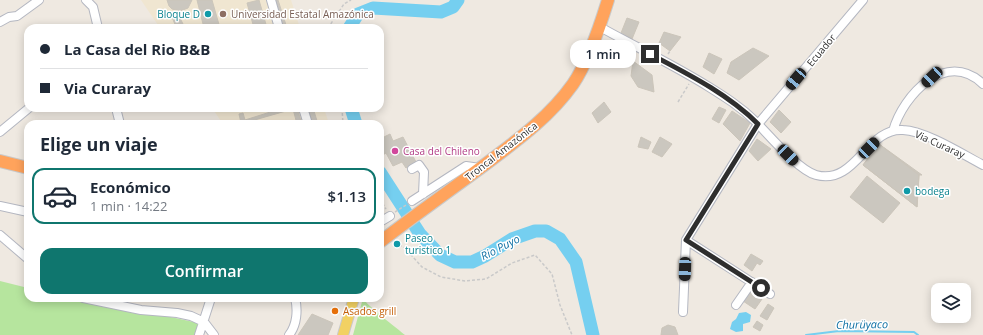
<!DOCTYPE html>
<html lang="es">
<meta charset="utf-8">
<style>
body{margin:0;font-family:"Open Sans",sans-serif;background:#f6f6f7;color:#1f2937;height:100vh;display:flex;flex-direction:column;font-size:15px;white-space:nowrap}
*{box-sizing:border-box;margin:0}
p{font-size:13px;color:#747a83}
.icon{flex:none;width:22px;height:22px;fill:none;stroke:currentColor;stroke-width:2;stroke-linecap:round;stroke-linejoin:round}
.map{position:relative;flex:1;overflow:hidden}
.drawer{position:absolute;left:24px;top:120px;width:360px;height:182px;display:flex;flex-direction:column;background:#fff;border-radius:12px;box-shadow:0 2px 10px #0003}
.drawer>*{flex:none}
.top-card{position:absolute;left:24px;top:24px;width:360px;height:88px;border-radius:12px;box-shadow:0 2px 10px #0003;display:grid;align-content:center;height:88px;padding:0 16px;background:#fff}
.buttons{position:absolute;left:931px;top:283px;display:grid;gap:8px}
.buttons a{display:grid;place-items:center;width:40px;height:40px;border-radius:8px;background:#fff;box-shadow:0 2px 10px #0003;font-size:20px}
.end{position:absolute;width:18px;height:18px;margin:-9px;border:5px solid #2e2e2e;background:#fff;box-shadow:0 0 0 2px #fff}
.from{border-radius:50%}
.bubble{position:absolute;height:28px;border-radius:12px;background:#fff;box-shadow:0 2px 10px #0003;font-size:13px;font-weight:600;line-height:28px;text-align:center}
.car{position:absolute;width:12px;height:24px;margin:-12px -6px;border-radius:5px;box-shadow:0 0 3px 1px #0007;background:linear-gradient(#222 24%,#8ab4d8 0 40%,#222 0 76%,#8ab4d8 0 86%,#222 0)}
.top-card b{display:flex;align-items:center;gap:14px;height:38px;font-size:15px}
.top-card b+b{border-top:1px solid #e0e1e3}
.top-card i{width:10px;height:10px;background:#1f2937}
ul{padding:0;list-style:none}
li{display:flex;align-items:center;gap:12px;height:56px;margin:0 8px 6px;padding:0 8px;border:2px solid transparent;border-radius:12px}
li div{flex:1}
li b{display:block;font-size:15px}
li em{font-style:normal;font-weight:600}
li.on{border-color:#0f766e}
li>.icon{width:36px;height:36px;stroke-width:1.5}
h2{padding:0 16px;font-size:18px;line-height:48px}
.action{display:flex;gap:8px;margin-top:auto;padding:8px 16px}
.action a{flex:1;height:46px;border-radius:12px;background:#0f766e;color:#fff;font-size:16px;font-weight:600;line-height:46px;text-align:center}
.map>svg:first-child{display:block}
</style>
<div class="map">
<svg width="983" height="335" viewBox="0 0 983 335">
<rect width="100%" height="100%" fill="#efe9e1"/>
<path fill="#f0e6d1" d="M141,0H291L300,28H160Z
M212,108H324L329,124H223Z"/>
<path fill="#b6e59e" d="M0,281L28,288V298H82L203,324L194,335H0Z
M363,298C365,304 398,329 405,335H353Z"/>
<path fill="#75cff0" d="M746,312L751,315L750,322L743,324V331L736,332L730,329L732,322L736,319L739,313Z"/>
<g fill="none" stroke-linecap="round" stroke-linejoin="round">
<path stroke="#75cff0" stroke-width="2" d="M806,335L839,331L914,332L918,335"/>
<path stroke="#75cff0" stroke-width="13" d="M349,28L358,14L373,8L441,12L453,7L458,0
M351,108L356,124
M380,172L420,234L440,255L455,262H472L485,256L512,239L535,231H546L560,239L576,262L593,335"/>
</g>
<path fill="#cbc7bf" stroke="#cbc5ba" d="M167,0H192L188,8L180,11L172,9L169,6Z
M197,0H212L220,28H204Z
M259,0L267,28H254L247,3Z
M274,0H278L287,28H283Z
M178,14L183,24L176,27L172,17Z
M627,18L639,22L632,39L621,33Z
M664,32L681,37L670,51L659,43Z
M753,48L769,56L739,80L727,73L731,62Z
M709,53L722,59L714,74L703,67Z
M633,61L652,75L654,92L638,87L631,76Z
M604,102L611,112L598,123L592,113Z
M719,107L726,110L719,123L712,119Z
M283,108H297L302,124H297L293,109L244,123H241L239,114L243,113L245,120Z
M308,108H313L318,124H313Z
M779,110L791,122L781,133L770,122Z
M732,111L750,123L740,141L723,124Z
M390,134L393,141L403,137L416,162L406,168L402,162L393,166L386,153L381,156L380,153V149L382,148L380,145V139Z
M641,137L651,142L648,149L638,147Z
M660,137L672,144L662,157L652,152Z
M757,139L771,149L758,161L749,151Z
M879,144L919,175L917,207L863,165Z
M879,144L922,175H919L917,207L863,165Z
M867,176L900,203L883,223L850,197Z
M751,254L763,261L760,265L757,263L752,271L744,265Z
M750,291L762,299L755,309L743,301Z
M768,304L774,308L767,320L760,316Z
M312,314L333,323L328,335H298Z
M757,321L763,325L760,331L753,327Z
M668,325L675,327L678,335H661L662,328Z"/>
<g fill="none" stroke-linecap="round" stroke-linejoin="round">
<defs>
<path id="minor" d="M86,0L93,7L98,28
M271,0L279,28
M0,22L9,17L17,16L39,0
M600,27C636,47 674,65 709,87C725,97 741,107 755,121C769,135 798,170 816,175C856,186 867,127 903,130C926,131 962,154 983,165
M116,108L120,124
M303,108L308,124
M893,131C903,95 946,49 983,84
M0,132L29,108
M412,169L419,165L424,172L423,194
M412,201L466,166L480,168
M0,206L28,212
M380,222L390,216
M0,235L28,259
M686,240L770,294
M83,298L141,310L177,313L191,316L204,322L214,335
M736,305L752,282
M683,312L686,240L758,124L863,0
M199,335L211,298
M289,335C297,325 298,310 295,298"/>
<path id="major" d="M343,335L354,298"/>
<path id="highway" d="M0,161L28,168
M380,242C414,216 449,191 483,166C515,142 549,118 573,84C588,62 600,26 608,0"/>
</defs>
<use href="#minor" stroke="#b4b7c1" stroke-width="10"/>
<use href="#major" stroke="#c9c9c9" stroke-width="12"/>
<use href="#highway" stroke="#c9c9c9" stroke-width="14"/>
<path stroke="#c9c9c9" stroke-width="1.5" stroke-dasharray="3 2" stroke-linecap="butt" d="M328,28L344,4L351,0
M668,54L670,51
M678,102L689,84
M342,108L343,124
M380,199L386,209
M395,212L406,205
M395,242L405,248L422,267L441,277L465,281L486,279L512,263L535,255L552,274L560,305L572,335"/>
<use href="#minor" stroke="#fff" stroke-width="8"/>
<use href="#major" stroke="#f2d163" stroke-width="10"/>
<use href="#highway" stroke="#ffa35c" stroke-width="12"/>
</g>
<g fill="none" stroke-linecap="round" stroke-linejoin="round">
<path stroke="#2e2e2e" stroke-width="5" d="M650,54C688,74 728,94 758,124L686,240L761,288"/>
</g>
<g fill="#0f9aa8" stroke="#fff" stroke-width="1.5">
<circle cx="208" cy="14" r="4"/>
<circle cx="907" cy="191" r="4"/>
<circle cx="397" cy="244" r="4"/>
</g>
<circle fill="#8d6e63" stroke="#fff" stroke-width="1.5" cx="223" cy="14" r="4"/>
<circle fill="#d1479c" stroke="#fff" stroke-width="1.5" cx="395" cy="151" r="4"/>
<circle fill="#e8710a" stroke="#fff" stroke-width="1.5" cx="335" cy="311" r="4"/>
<g text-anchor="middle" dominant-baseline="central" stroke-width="3" stroke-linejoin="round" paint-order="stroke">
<g font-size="10" fill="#0d838f" stroke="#fff" text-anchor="start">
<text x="200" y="14" text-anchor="end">Bloque D</text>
<text x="915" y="191">bodega</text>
<text x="405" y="238">Paseo<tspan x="405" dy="12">turistico 1</tspan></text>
</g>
<g font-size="10" fill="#785e54" stroke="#fff" text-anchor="start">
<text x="231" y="14">Universidad Estatal Amazónica</text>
</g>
<g font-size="10" fill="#2e2e2e" stroke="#fff">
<text transform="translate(821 50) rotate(-50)">Ecuador</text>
<text transform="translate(940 144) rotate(24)">Via Curaray</text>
<text transform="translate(501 151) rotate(-38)">Troncal Amazónica</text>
</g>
<g font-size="10" fill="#b23c85" stroke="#fff" text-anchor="start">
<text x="403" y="151">Casa del Chileno</text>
</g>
<g font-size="10" fill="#c56008" stroke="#fff" text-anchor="start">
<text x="343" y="311">Asados grill</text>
</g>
<g font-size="11" font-style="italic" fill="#0d6fa3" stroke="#fff">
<text transform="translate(500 247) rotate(-27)">Rio Puyo</text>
<text transform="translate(862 324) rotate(-1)">Churüyaco</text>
</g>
</g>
</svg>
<div class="buttons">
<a><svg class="icon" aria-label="layers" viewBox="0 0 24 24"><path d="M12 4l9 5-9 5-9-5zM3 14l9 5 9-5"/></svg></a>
</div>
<i class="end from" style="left:761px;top:288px"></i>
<i class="end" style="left:650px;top:54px"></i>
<div class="bubble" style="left:570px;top:40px;width:66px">1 min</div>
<i class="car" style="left:932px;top:77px;rotate:227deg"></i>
<i class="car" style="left:796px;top:79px;rotate:220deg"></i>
<i class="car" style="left:869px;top:148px;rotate:45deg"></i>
<i class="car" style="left:788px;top:155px;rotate:135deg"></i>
<i class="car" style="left:685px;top:269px;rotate:182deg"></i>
<div class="top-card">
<b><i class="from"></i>La Casa del Rio B&amp;B</b>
<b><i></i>Via Curaray</b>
</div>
<section class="drawer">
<h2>Elige un viaje</h2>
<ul>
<li class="on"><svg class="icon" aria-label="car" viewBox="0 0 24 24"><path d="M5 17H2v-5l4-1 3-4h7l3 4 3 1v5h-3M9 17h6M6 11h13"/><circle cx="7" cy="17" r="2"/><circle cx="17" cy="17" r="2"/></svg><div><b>Económico</b><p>1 min · 14:22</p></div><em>$1.13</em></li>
</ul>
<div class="action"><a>Confirmar</a></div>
</section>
</div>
